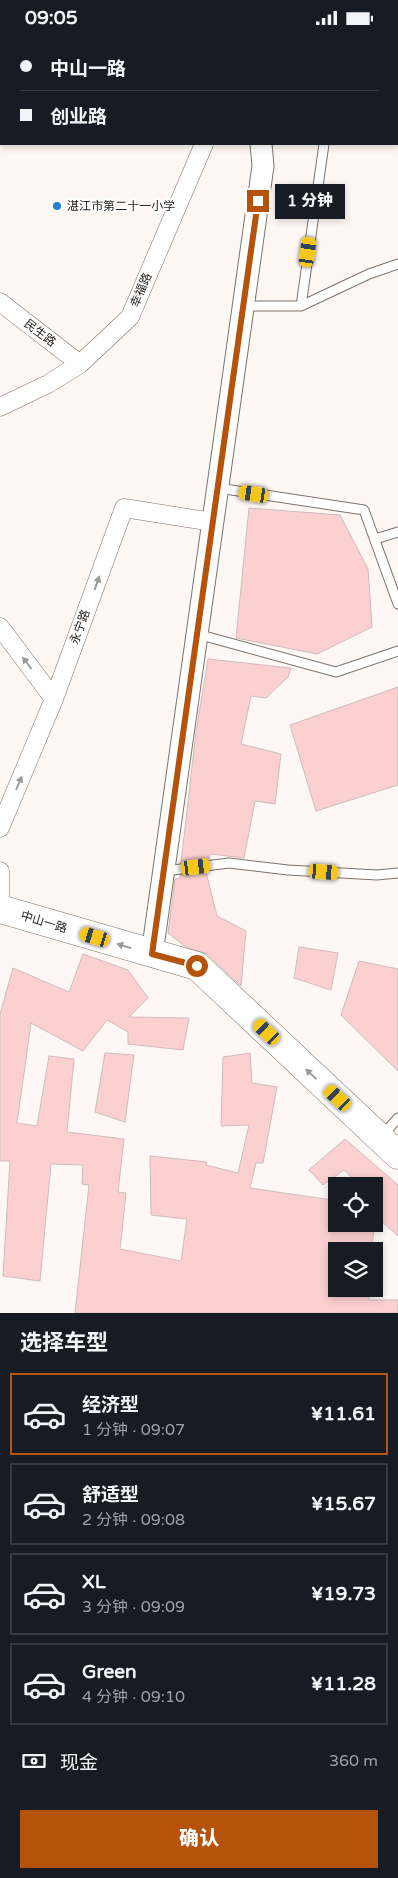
<!DOCTYPE html>
<html lang="zh">
<meta charset="utf-8">
<style>
body{margin:0;font-family:"Varela Round","Noto Sans SC",sans-serif;background:#20242c;color:#f1f3f6;height:100vh;display:flex;flex-direction:column;font-size:19px;white-space:nowrap}
*{box-sizing:border-box;margin:0}
p{font-size:16px;color:#9ea1a6}
.icon{flex:none;width:28px;height:28px;fill:none;stroke:currentColor;stroke-width:2;stroke-linecap:round;stroke-linejoin:round}
.map{position:relative;height:1278px;overflow:hidden}
.sheet{display:flex;flex-direction:column;background:#171b24;flex:1}
.sheet>*{flex:none}
.banner{position:absolute;left:0px;top:0px;width:399px;height:110px;box-shadow:0 2px 8px #0003;display:grid;align-content:center;height:110px;padding:0 20px;background:#171b24}
.fabs{position:absolute;left:328px;top:1142px;display:grid;gap:10px}
.fabs a{display:grid;place-items:center;width:55px;height:55px;border-radius:0px;background:#171b24;box-shadow:0 2px 8px #0003;font-size:25px}
.end{position:absolute;width:22px;height:22px;margin:-11px;border:6px solid #b45309;background:#fff;box-shadow:0 0 0 2px #fff}
.from{border-radius:50%}
.bubble{position:absolute;height:35px;border-radius:0px;background:#171b24;box-shadow:0 2px 8px #0003;font-size:16px;font-weight:800;line-height:35px;text-align:center}
.car{position:absolute;width:15px;height:30px;margin:-15px -8px;border-radius:6px;box-shadow:0 0 4px 1px #0007;background:linear-gradient(#f5c518 24%,#345 0 40%,#f5c518 0 76%,#345 0 86%,#f5c518 0)}
.banner b{display:flex;align-items:center;gap:18px;height:48px;font-size:19px}
.banner b+b{border-top:1px solid #363941}
.banner i{width:12px;height:12px;background:#f1f3f6}
ul{padding:0;list-style:none}
li{display:flex;align-items:center;gap:15px;height:82px;margin:0 10px 8px;padding:0 10px;border:2px solid #363941;border-radius:0px}
li div{flex:1}
li b{display:block;font-size:19px}
li em{font-style:normal;font-weight:800}
li.current{border-color:#b45309}
li>.icon{width:45px;height:45px;stroke-width:1.5}
h2{padding:0 20px;font-size:22px;line-height:60px}
.pay{display:flex;align-items:center;gap:12px;height:55px;padding:0 20px;font-size:19px}
.pay p{margin-inline-start:auto}
.primary-button{display:flex;gap:10px;margin-top:auto;padding:10px 20px}
.primary-button a{flex:1;height:58px;border-radius:0px;background:#b45309;color:#fff;font-size:20px;font-weight:800;line-height:58px;text-align:center}
.status{display:flex;justify-content:space-between;align-items:center;height:35px;padding:0 25px;background:#171b24;direction:ltr}
.status svg{height:14px;fill:currentColor}
.map>svg:first-child{display:block}
</style>
<div class="status"><b>09:05</b><svg viewBox="0 0 49 12"><path d="M0 12V9h3v3zM5 12V6h3v6zM10 12V3h3v9zM15 12V0h3v12zM26 1h20v11H26zM47 4h2v5h-2z"/></svg></div>
<div class="map">
<svg width="398" height="1278" viewBox="0 0 398 1278">
<rect width="100%" height="100%" fill="#fff7f3"/>
<path fill="#e0eba4" d="M0,0L6,1H1L0,105Z
M203,0H294L202,1Z"/>
<path fill="#fcd0d0" stroke="#ccbdbd" d="M249,473L340,480L368,534L372,592L317,619L236,603Z
M208,624L291,633L288,642L266,663L251,661L241,709L281,719L275,769L255,766L244,823L211,819L208,824L181,828L196,697Z
M398,652V750L316,776L290,690Z
M206,837L217,881L246,896L241,951L207,919L186,912L168,898L175,844L180,843V840Z
M299,912L338,918L331,955L294,943Z
M83,919L128,935L148,963L129,982L189,983L183,1015L128,1009V997L107,985L83,1016L31,988L17,1088L37,1091L49,1021L74,1024L67,1097L124,1104L118,1157L126,1158L120,1214L181,1226L187,1184L151,1180L150,1121L207,1127L206,1130L238,1138L249,1090L221,1091L223,1022L250,1018L252,1048L277,1052L263,1128H256L250,1153L332,1165L329,1189H374L372,1216H336V1254H370L369,1265H398V1278H75L89,1150L82,1149L83,1130L51,1129L40,1246L3,1241L10,1126H0V979L13,933L69,957Z
M359,926L398,934V1036L341,980Z
M105,1018L134,1020L125,1087L95,1077Z
M345,1104L398,1150V1201L374,1180V1151H361L344,1135L323,1150L309,1135Z"/>
<g fill="none" stroke-linecap="round" stroke-linejoin="round">
<defs>
<path id="service" d="M130,0L132,1
M244,271H301L369,239L398,229
M301,271L324,109
M218,453L364,475L398,569
M375,504L398,497
M197,599L336,637L398,616
M165,836L229,828L288,835L377,840L398,838
M382,1101L398,1083"/>
<path id="minor" d="M199,1L200,0
M0,267L80,329
M0,372L48,349L80,329L130,282L204,109
M0,592L54,664
M0,793L54,664L124,473L213,487
M0,836V874"/>
<path id="tertiary" d="M334,1L336,0
M359,1L362,0
M152,919L263,131L261,109"/>
<path id="primary" d="M0,874L197,931L398,1120"/>
</defs>
<use href="#service" stroke="#7d716b" stroke-width="11"/>
<use href="#minor" stroke="#7d716b" stroke-width="19"/>
<use href="#tertiary" stroke="#7d716b" stroke-width="23"/>
<use href="#primary" stroke="#7d716b" stroke-width="29"/>
<use href="#service" stroke="#fff" stroke-width="9"/>
<use href="#minor" stroke="#fff" stroke-width="18"/>
<use href="#tertiary" stroke="#fff" stroke-width="21"/>
<use href="#primary" stroke="#fff" stroke-width="28"/>
</g>
<defs><path id="oneway-solid" d="M-6-.8H1V-3.2L6.5 0L1 3.2V.8H-6Z" transform="scale(1.25)"/></defs>
<g fill="#9c9a98">
<use href="#oneway-solid" transform="translate(97 548) rotate(-70)"/>
<use href="#oneway-solid" transform="translate(27 628) rotate(-127)"/>
<use href="#oneway-solid" transform="translate(19 748) rotate(-67)"/>
<use href="#oneway-solid" transform="translate(124 911) rotate(-163)"/>
<use href="#oneway-solid" transform="translate(311 1039) rotate(-137)"/>
</g>
<g fill="none" stroke-linecap="round" stroke-linejoin="round">
<path stroke="#b45309" stroke-width="6" d="M197,931L152,919L258,166"/>
</g>
<circle fill="#2082ce" stroke="#fff" stroke-width="2" cx="57" cy="171" r="5"/>
<g text-anchor="middle" dominant-baseline="central" stroke-width="4" stroke-linejoin="round" paint-order="stroke">
<g font-size="12" fill="#221e1b" stroke="#fff" text-anchor="start">
<text x="67" y="171">湛江市第二十一小学</text>
</g>
<g font-size="12" fill="#221e1b" stroke="#fff">
<text transform="translate(141 255) rotate(-67)">幸福路</text>
<text transform="translate(40 298) rotate(37)">民生路</text>
<text transform="translate(80 592) rotate(-70)">永宁路</text>
<text transform="translate(44 887) rotate(17)">中山一路</text>
</g>
</g>
</svg>
<div class="fabs">
<a><svg class="icon" aria-label="locate" viewBox="0 0 24 24"><circle cx="12" cy="12" r="6"/><path d="M12 2v4M12 18v4M2 12h4M18 12h4"/></svg></a>
<a><svg class="icon" aria-label="layers" viewBox="0 0 24 24"><path d="M12 4l9 5-9 5-9-5zM3 14l9 5 9-5"/></svg></a>
</div>
<i class="end from" style="left:197px;top:931px"></i>
<i class="end" style="left:258px;top:166px"></i>
<div class="bubble" style="left:275px;top:149px;width:70px">1 分钟</div>
<i class="car" style="left:308px;top:217px;rotate:8deg"></i>
<i class="car" style="left:254px;top:459px;rotate:279deg"></i>
<i class="car" style="left:196px;top:832px;rotate:83deg"></i>
<i class="car" style="left:324px;top:837px;rotate:94deg"></i>
<i class="car" style="left:95px;top:902px;rotate:287deg"></i>
<i class="car" style="left:267px;top:997px;rotate:313deg"></i>
<i class="car" style="left:338px;top:1063px;rotate:313deg"></i>
<div class="banner">
<b><i class="from"></i>中山一路</b>
<b><i></i>创业路</b>
</div>
</div>
<section class="sheet">
<h2>选择车型</h2>
<ul>
<li class="current"><svg class="icon" aria-label="car" viewBox="0 0 24 24"><path d="M5 17H2v-5l4-1 3-4h7l3 4 3 1v5h-3M9 17h6M6 11h13"/><circle cx="7" cy="17" r="2"/><circle cx="17" cy="17" r="2"/></svg><div><b>经济型</b><p>1 分钟 · 09:07</p></div><em>¥11.61</em></li>
<li><svg class="icon" aria-label="car" viewBox="0 0 24 24"><path d="M5 17H2v-5l4-1 3-4h7l3 4 3 1v5h-3M9 17h6M6 11h13"/><circle cx="7" cy="17" r="2"/><circle cx="17" cy="17" r="2"/></svg><div><b>舒适型</b><p>2 分钟 · 09:08</p></div><em>¥15.67</em></li>
<li><svg class="icon" aria-label="car" viewBox="0 0 24 24"><path d="M5 17H2v-5l4-1 3-4h7l3 4 3 1v5h-3M9 17h6M6 11h13"/><circle cx="7" cy="17" r="2"/><circle cx="17" cy="17" r="2"/></svg><div><b>XL</b><p>3 分钟 · 09:09</p></div><em>¥19.73</em></li>
<li><svg class="icon" aria-label="car" viewBox="0 0 24 24"><path d="M5 17H2v-5l4-1 3-4h7l3 4 3 1v5h-3M9 17h6M6 11h13"/><circle cx="7" cy="17" r="2"/><circle cx="17" cy="17" r="2"/></svg><div><b>Green</b><p>4 分钟 · 09:10</p></div><em>¥11.28</em></li>
</ul>
<div class="pay"><svg class="icon" aria-label="cash" viewBox="0 0 24 24"><path d="M3 7h18v10H3z"/><circle cx="12" cy="12" r="2"/></svg>现金<p>360 m</p></div>
<div class="primary-button"><a>确认</a></div>
</section>
